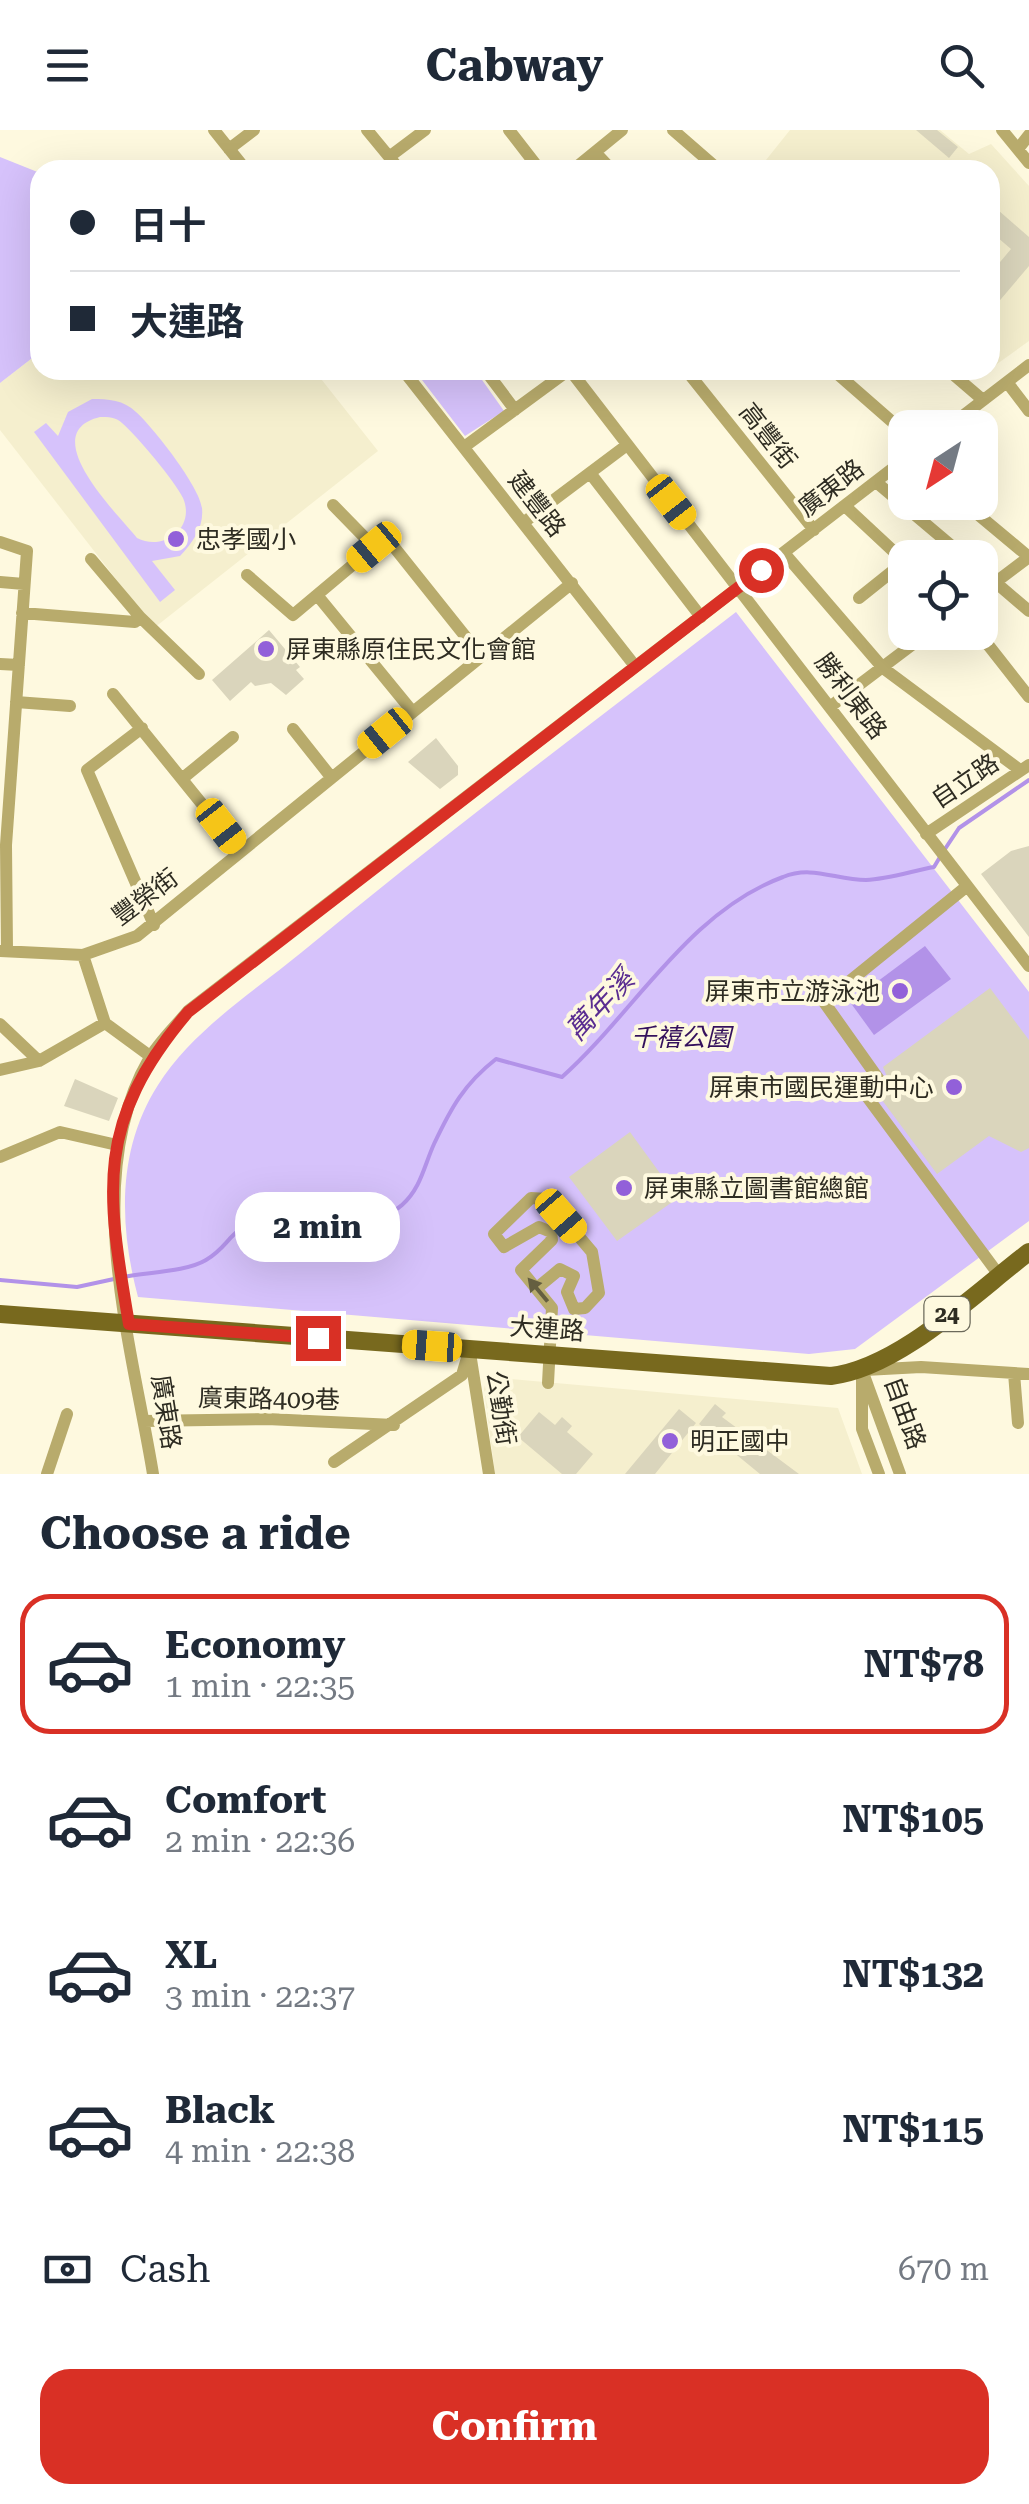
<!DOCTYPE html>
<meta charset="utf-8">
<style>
body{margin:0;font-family:"Roboto Serif","Noto Sans TC",serif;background:#f2f2f3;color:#1f2937;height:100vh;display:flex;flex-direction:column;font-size:38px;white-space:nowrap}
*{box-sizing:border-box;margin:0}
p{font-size:32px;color:#747a83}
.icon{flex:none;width:55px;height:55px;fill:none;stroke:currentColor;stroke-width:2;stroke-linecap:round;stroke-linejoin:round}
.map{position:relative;height:1344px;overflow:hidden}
.sheet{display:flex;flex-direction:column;background:#fff;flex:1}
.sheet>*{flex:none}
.top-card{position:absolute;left:30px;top:30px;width:970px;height:220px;border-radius:30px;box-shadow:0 10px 40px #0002;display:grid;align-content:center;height:220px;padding:0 40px;background:#fff}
.needle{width:65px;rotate:216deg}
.fabs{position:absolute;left:888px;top:280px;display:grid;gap:20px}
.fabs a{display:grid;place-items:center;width:110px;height:110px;border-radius:20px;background:#fff;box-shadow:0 10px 40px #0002;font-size:50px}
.end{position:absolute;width:45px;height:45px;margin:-22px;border:12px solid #d93025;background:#fff;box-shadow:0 0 0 5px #fff}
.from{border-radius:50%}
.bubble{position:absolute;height:70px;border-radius:30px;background:#fff;box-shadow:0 10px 40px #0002;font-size:32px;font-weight:700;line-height:70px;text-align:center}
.car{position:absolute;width:30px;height:60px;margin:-30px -15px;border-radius:12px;box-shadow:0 0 8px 2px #0007;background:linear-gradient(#f5c518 24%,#345 0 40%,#f5c518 0 76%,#345 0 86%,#f5c518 0)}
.top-card b{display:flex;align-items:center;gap:35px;height:95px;font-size:38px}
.top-card b+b{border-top:2px solid #e0e1e3}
.top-card i{width:25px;height:25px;background:#1f2937}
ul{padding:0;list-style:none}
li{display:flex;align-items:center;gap:30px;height:140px;margin:0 20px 15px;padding:0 20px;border:5px solid transparent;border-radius:30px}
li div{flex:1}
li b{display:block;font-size:38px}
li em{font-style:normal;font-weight:700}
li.current{border-color:#d93025}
li>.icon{width:90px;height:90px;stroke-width:1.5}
h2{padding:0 40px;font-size:45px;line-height:120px}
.pay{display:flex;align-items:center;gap:25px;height:110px;padding:0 40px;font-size:38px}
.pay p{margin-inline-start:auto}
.cta{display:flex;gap:20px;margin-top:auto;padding:20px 40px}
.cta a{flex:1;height:115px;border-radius:30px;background:#d93025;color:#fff;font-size:40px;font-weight:700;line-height:115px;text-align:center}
header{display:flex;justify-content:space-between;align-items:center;height:130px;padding:0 40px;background:#fff;font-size:45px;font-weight:700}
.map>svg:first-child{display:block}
</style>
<header><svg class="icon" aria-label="menu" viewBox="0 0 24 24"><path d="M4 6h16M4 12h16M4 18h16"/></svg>Cabway<svg class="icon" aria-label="search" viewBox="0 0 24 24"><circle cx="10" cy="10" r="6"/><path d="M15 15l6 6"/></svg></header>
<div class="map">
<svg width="1029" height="1344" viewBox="0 0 1029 1344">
<rect width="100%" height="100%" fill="#fef9df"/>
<path fill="#f5efce" d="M790,0H940L969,24L991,14L1029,56V211L990,239V40H758Z
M40,222V240H314L378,321L154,498L0,300V253Z
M487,1247L838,1278L862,1344H495L484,1259Z"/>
<path fill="#d6c2fb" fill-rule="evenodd" d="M0,27L40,43V222L0,253Z
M435,240H475L504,281L465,306L422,250Z
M92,269C108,269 124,270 136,282C153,297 200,357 202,378C204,397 193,412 180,426L152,431L175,460L160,472L34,302L46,293L58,306L68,282ZM100,287C108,287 116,287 122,293C137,306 175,351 183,368C196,398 163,422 137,408C118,384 34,303 100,287Z
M736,482L1029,862V1091L855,1219L809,1224L138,1167C119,1096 117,1019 158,955C192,901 253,862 302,822C443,705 591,594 736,482Z"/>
<path fill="#b292e8" d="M925,816L951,849L874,905L850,872Z"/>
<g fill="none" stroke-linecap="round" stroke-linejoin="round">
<path stroke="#b292e8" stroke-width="4" d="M945,719L959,698L1029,650
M123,1147C147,1142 186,1142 206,1130C234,1113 227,1097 268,1089C308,1081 367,1106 402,1075C421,1058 424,1036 434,1014C451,978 464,954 496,929L562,947C634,883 688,782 783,747C812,735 836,750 866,750C888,749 912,741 934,737L940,727
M0,1150L77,1157L114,1149"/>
</g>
<path fill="#dad5bc" d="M916,0H937L958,17L949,28Z
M990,73L1029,107V136L990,182V144L1011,119L990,101Z
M269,500L300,537L296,540L304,549L286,565L271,553L255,556L251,552L230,571L212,550Z
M436,608L458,636V645L440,659L408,632Z
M1029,716V807L981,744L1011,721Z
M990,858L1029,910V1018L1021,1022L989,1006L937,1044L879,966L890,954L883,937Z
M75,949L118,968L109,991L64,976Z
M630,1002L678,1068L617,1111L569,1047Z
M715,1274L726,1283L722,1287L799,1344H760L699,1294Z
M679,1279L696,1293L655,1344H625Z
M539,1282L555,1295L562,1287L572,1296L567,1302L593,1324L576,1344H562L518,1307Z"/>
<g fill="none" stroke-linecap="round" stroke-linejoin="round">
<path stroke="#b8ab6c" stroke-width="12" d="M214,0L246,40
M367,0L400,40
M509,0L540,40
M673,0L719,40
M1002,0L1029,33
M229,19L254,0
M1018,19L1029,5
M595,22L612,40
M389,27L425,0
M573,40L622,0
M403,240L635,536
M485,240L515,280
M570,240L1029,836
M686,240L814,400
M833,240L905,303
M948,240L983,270
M1007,252L1029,281
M947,298L1029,235
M464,317L569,240
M590,343L701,487
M876,352L966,428
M963,372L1029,427L980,464
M333,375L374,417
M845,376L905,432
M523,393L627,315
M0,412L27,421L6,715L7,820
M784,423L883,538L1020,640
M91,429L140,487
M980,439L1029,481
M247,445L293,485L386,407L481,526
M0,452L24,454
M317,465L412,581
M859,468L904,432
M22,483L135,492L140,487L199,544
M978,502L1029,567
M0,534L19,535
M113,564L240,721
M16,572L70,576
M831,576L929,502
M142,598L87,640L154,795
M293,599L331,647
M183,648L233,607
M926,704L1029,635
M966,757L824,872L880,951L865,964L999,1145
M0,821L83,825L137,806L572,453
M83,825L105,893L150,926
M0,894L39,931
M0,940L39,931L105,893
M0,1027L60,1002L117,1015
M537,1158L560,1139L574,1146L567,1162L574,1179L585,1178L599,1163L592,1122L547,1069L531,1068L494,1104L504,1117L539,1097L551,1102L552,1110L521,1140L552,1178L548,1253
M470,1223L489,1344
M862,1240L900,1344
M865,1240L921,1237L1029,1244
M1014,1243L1018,1293
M862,1247V1299L879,1344
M144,1291L267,1289L394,1295
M334,1332L462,1245L470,1218
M47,1344L67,1284
M153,1344C132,1215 80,1048 149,929C159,912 175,897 188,881L905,329"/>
<path stroke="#78691e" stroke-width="18" d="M0,1184L831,1246C899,1238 975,1163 1029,1122"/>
</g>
<defs><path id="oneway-solid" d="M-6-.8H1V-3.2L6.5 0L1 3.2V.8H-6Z" transform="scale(2.5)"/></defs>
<use fill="#655f40" href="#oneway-solid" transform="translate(538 1160) rotate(-130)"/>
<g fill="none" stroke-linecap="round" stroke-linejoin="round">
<path stroke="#d93025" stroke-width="12" d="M318,1208L129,1194C106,1060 95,992 188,882L761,440"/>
</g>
<g fill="#9260d9" stroke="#fef9df" stroke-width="4">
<circle cx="176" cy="409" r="10"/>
<circle cx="266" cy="519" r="10"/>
<circle cx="900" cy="861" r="10"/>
<circle cx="954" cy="957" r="10"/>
<circle cx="624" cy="1058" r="10"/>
<circle cx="670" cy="1311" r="10"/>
</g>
<g text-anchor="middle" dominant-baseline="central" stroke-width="8" stroke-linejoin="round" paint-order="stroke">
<rect fill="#fef9df" stroke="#6c6a5b" stroke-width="2.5" x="924.5" y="1167" width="45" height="34" rx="8"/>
<g font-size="22" font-weight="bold" fill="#2e2c22">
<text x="947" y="1184">24</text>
</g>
<g font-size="25" fill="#2e2c22" stroke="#fef9df">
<text transform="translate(768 306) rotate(52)">高豐街</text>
<text transform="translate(831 358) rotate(-38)">廣東路</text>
<text transform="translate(537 374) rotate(52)">建豐路</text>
<text transform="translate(851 566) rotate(53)">勝利東路</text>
<text transform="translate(965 651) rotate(-34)">自立路</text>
<text transform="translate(145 767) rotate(-37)">豐榮街</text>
<text transform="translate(547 1199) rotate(4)">大連路</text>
<text transform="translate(269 1269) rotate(1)">廣東路409巷</text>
<text transform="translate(501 1278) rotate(81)">公勤街</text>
<text transform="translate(166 1282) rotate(81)">廣東路</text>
<text transform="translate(905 1283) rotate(70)">自由路</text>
</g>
<g font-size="25" fill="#2e2c22" stroke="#fef9df" text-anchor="start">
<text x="196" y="409">忠孝國小</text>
<text x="286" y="519">屏東縣原住民文化會館</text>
<text x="880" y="861" text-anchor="end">屏東市立游泳池</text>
<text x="934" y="957" text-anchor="end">屏東市國民運動中心</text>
<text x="644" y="1058">屏東縣立圖書館總館</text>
<text x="690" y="1311">明正國中</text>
</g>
<g font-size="25" font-style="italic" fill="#35115c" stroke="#fef9df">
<text x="681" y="907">千禧公園</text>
</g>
<g font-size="28" font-style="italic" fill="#5a2d91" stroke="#fef9df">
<text transform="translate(600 875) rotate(-47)">萬年溪</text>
</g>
</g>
</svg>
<div class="fabs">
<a><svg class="needle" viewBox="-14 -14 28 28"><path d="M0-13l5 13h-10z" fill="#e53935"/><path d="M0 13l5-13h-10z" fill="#747a83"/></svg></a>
<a><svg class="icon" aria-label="locate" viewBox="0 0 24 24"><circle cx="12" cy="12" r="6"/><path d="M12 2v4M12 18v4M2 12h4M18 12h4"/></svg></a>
</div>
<i class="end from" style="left:761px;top:440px"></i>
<i class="end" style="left:318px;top:1208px"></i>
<div class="bubble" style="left:235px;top:1062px;width:165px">2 min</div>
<i class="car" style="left:671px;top:372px;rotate:142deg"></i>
<i class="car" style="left:374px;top:417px;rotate:230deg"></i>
<i class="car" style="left:385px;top:603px;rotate:231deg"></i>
<i class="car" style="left:221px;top:696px;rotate:142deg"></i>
<i class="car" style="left:561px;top:1086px;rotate:139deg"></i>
<i class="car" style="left:432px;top:1216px;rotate:274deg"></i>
<div class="top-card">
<b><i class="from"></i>日十</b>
<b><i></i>大連路</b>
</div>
</div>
<section class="sheet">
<h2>Choose a ride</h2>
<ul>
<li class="current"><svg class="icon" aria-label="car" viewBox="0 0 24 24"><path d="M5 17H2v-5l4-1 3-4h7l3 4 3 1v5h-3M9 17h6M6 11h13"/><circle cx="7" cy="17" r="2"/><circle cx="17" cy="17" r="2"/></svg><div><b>Economy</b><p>1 min · 22:35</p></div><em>NT$78</em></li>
<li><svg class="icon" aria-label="car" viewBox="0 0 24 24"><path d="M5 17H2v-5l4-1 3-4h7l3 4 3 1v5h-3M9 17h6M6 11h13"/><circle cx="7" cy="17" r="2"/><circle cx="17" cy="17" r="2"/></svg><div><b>Comfort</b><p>2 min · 22:36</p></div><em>NT$105</em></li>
<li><svg class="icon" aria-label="car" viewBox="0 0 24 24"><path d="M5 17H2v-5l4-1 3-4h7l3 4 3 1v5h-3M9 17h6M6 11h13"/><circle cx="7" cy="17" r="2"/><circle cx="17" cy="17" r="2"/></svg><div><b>XL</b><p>3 min · 22:37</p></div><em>NT$132</em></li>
<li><svg class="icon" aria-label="car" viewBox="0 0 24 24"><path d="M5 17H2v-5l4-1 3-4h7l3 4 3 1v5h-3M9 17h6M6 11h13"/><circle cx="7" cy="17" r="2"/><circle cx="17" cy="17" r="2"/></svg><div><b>Black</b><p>4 min · 22:38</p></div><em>NT$115</em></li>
</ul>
<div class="pay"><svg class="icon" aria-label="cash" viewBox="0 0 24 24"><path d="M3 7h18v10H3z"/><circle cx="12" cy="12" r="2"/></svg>Cash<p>670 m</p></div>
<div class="cta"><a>Confirm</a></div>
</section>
